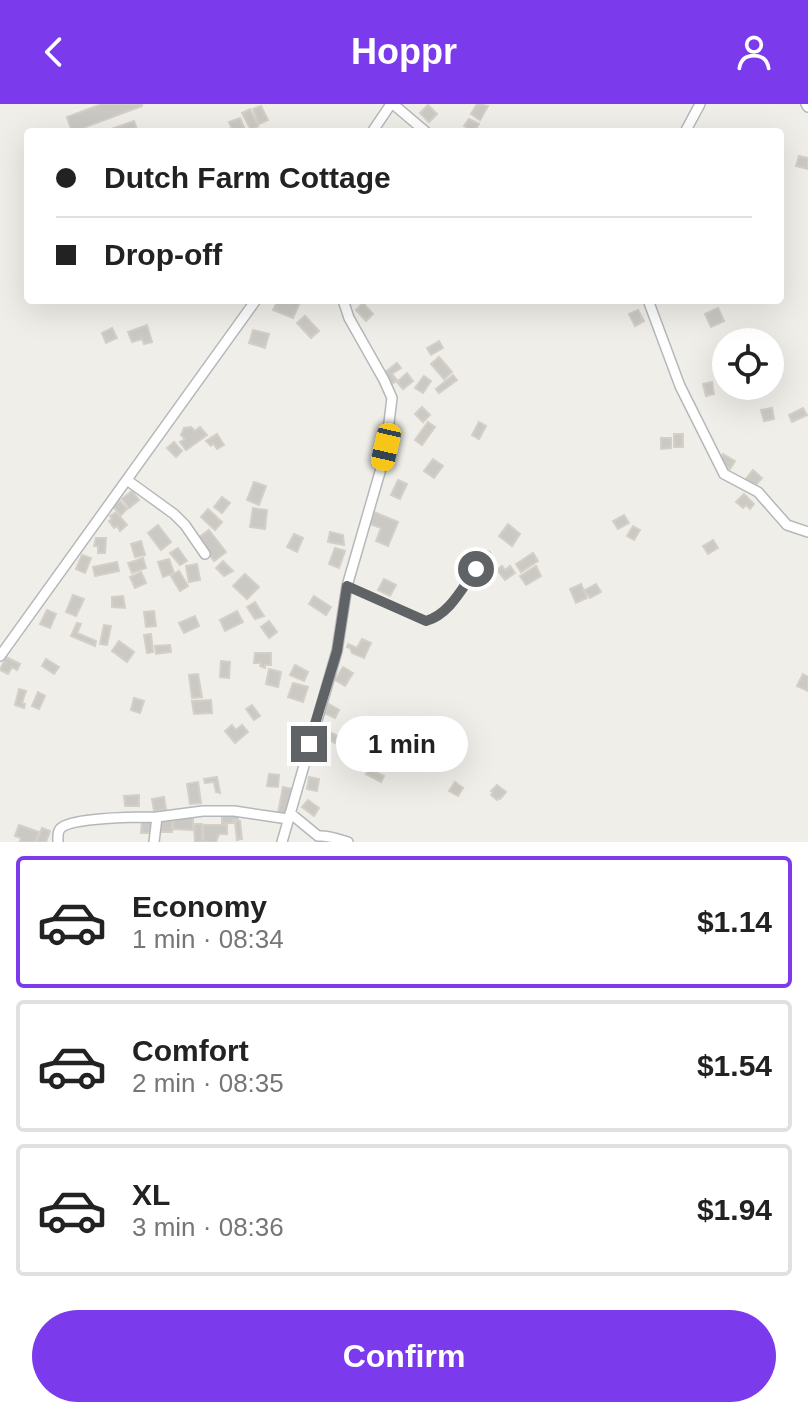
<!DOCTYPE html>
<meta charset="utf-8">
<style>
body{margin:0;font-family:Helvetica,sans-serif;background:#f6f6f6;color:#222;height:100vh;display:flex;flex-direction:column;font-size:30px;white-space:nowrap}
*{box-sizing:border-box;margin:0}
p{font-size:26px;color:#767676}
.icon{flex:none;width:44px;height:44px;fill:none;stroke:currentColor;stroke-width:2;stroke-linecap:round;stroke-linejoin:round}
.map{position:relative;height:738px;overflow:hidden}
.side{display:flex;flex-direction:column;background:#fff;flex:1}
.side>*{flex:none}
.banner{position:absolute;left:24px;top:24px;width:760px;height:176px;border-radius:8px;box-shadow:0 8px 32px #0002;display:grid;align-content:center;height:176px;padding:0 32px;background:#fff}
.controls{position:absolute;left:712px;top:224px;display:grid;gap:16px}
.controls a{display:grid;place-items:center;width:72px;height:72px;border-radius:50%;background:#fff;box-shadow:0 8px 32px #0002;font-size:40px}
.end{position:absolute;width:36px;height:36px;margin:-18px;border:10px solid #5f6366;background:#fff;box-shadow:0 0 0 4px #fff}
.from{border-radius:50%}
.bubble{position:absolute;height:56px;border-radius:28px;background:#fff;box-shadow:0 8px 32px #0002;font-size:26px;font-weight:600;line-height:56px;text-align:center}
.car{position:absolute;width:24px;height:48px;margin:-24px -12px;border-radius:10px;box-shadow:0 0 6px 2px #0007;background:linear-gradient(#f5c518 24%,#345 0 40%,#f5c518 0 76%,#345 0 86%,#f5c518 0)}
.banner b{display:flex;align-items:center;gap:28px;height:76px;font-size:30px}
.banner b+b{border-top:2px solid #e0e0e0}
.banner i{width:20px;height:20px;background:#222}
ul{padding:14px 0 0;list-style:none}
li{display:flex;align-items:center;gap:24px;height:132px;margin:0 16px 12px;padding:0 16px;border:4px solid #e0e0e0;border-radius:8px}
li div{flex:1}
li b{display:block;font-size:30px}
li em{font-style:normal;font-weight:600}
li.selected{border-color:#7c3aed}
li>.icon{width:72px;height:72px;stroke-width:1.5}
.button{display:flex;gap:16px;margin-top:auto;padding:16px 32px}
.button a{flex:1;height:92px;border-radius:48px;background:#7c3aed;color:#fff;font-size:32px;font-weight:600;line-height:92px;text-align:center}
header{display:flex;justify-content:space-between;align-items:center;height:104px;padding:0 32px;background:#7c3aed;color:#fff;font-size:36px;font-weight:600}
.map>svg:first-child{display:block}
</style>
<header><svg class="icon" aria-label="back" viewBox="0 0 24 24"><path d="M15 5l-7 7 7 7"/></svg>Hoppr<svg class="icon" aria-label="person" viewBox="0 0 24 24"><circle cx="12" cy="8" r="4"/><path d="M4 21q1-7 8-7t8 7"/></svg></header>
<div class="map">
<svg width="808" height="738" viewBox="0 0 808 738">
<rect width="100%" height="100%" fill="#f0eee8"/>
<path fill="#cbc9c4" stroke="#d4cfc7" stroke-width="2" d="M102,0H142V2L72,28L67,13Z
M477,0L488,2L480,16L471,10Z
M428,1L437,10L429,18L420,9Z
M261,2L268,16L259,20L253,5Z
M250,5L258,22L251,26L242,9Z
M240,14L246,28H233L229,18Z
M469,15L479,20L474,28L464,22Z
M134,17L138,28H103Z
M799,52L808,54V65L796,62Z
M278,196H301L293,214L273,206Z
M363,199L373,210L366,217L356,206Z
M718,204L724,217L711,223L705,210Z
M638,206L644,217L635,222L629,210Z
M305,212L319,227L311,234L297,219Z
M147,221L152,238L144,240L142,235L132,238L128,228Z
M112,224L117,234L106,239L102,229Z
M253,226L269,230L265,244L249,239Z
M439,237L443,244L431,251L427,244Z
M439,253L452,268L444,275L431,260Z
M397,259L401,264L392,270L397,276L392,280L384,269Z
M407,269L413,277L403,285L397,278Z
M453,271L457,276L439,289L436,285Z
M424,272L431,277L423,289L415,284Z
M712,278L714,290L706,292L703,280Z
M422,303L430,311L423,318L415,310Z
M772,304L774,315L764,317L761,306Z
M803,304L807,311L792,318L789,311Z
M428,318L435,323L422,341L415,336Z
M479,318L486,322L479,335L472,331Z
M191,323L195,327L200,323L207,331L186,346L180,338L185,335L181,331L184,324Z
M217,330L224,341L217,345L213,339L211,342L206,337Z
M674,330H683V343H674Z
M661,334H671V344L661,345Z
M174,338L182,347L176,353L167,344Z
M723,350L735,357L730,365L719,357Z
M433,355L443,362L434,374L424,367Z
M753,366L762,374L754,383L745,376Z
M398,376L407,380L400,395L391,391Z
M254,378L266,382L259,401L247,396Z
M132,387L139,396L129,404L122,395Z
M744,390L754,400L750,405L746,401L743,404L736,398Z
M222,393L230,399L222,409L214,403Z
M120,397L127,405L121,411L113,403Z
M253,404L267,406L265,425L250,423Z
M208,405L222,418L215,426L201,413Z
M116,408L127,421L120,427L117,422L114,424L109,417L112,415L110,412Z
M374,408L398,418L388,442L376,437L381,424L370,420Z
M624,411L629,419L618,425L613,417Z
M508,420L520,430L512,442L499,432Z
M158,421L171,438L161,446L148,429Z
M633,422L640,426L634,436L627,432Z
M209,426L226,448L214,457L198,434Z
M330,428L343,431L344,441L328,438Z
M294,430L303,434L297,448L287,443Z
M96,434H106L105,449H98V442H94Z
M713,436L718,444L708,450L703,442Z
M141,437L145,451L135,453L131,440Z
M178,444L187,457L180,461L170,449Z
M335,444L345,447L339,464L329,460Z
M533,449L538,457L521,468L516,460Z
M82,451L91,454L85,469L76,465Z
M143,454L146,464L132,469L128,459Z
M169,455L174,469L163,473L158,458Z
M223,457L233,467L224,472L216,464Z
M117,458L119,467L95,472L93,463Z
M197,460L200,476L189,478L186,462Z
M502,462L505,466L510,462L515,469L505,476L497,466Z
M536,462L541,472L526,481L520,472Z
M179,467L188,482L180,487L171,472Z
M141,468L146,479L135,484L130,473Z
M245,470L259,483L247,495L233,482Z
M384,475L396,481L390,492L378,486Z
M581,480L587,494L576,499L570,485Z
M596,480L601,488L590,494L585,486Z
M73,491L84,495L76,512L66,508Z
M123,492L125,504L112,503V493Z
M314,492L331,503L326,511L309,500Z
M255,498L264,512L255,515L247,503Z
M47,506L56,510L50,524L40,520Z
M154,507L156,522L146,523L144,508Z
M237,507L243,518L225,527L220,516Z
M195,512L199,522L184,529L179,519Z
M269,517L277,528L269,534L261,523Z
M77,519L81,520L77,529L96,537L95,542L71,532Z
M104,521L111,522L107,541L100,540Z
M151,530L153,548L147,549L144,531Z
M362,535L371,539L364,554L352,549L350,544L347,543L348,540L357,544Z
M119,537L134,548L127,558L112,547Z
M170,541L171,548L156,550L155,542Z
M255,549H271V561H265V564L260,562L261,559H254Z
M6,553L20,560L17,566L12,563L8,570L0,566Z
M46,555L59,563L54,570L42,562Z
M221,557L230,558L229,574L220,573Z
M295,561L308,568L304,577L290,571Z
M343,563L353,569L345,582L335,576Z
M269,565L281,568L278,583L266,580Z
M198,570L202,593L192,594L189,571Z
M803,570L808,573V587L797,582Z
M293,579L308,583L303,598L288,593Z
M19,585L26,587L22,599L25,600L24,604L15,601Z
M38,588L45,592L39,605L32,602Z
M134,594L144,597L140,609L131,606Z
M211,596L212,609L194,610L192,597Z
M329,600L339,606L335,614L324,609Z
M252,601L260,612L254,616L246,605Z
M232,621L236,626L242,621L248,628L235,639L225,627Z
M325,626L338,632L335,639L322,633Z
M455,630L462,639L449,650L445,646L453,640L449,635Z
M387,640L395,644L387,658L379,653Z
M440,652L443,656L431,666L423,656L427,653L431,659Z
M369,665L384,672L381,678L366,670Z
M269,670L279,671L278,683L267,682Z
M217,673L220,689L216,688L214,678L205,679L204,675Z
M309,673L319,675L317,687L307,685Z
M198,678L201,699L190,700L187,680Z
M455,678L463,684L458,692L449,687Z
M497,681L506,688L500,695L498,694L497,696L491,691L493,689L491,687Z
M283,683L292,685L287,711L278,709Z
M139,691V702H125L124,692Z
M164,693L166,705L154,707L152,695Z
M308,696L319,704L314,712L302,703Z
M222,711H238V716H233V719H222Z
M174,714H193V726L173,725Z
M161,716H172V728H161Z
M142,717H151V729H141Z
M235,717H240L242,735L237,736Z
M194,720H202V738H195Z
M19,721L39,728L35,738H22L20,737L21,734L15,732Z
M203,721H227V730H219L216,738H204Z
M42,724L50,727L46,738H36Z"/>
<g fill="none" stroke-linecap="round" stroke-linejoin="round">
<defs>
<path id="service" d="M349,483L426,517L436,514L444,508L488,450"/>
<path id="minor" d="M393,0L426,28
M806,0L808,3
M372,28L391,0
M685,28L700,0
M648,196L680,282L724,370L758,388L787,421L808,428
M127,376L174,410L185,421L205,450
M0,552L256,196
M290,709L318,732C329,731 337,735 348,738
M58,738C58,734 57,729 60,725C69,713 140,713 157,713
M154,738L157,713L203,707H234L288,715
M282,738L337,547L347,482L380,368L386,343L392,294L384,276L349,214L343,196"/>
</defs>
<use href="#service" stroke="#b5b8bb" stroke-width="7"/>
<use href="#minor" stroke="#b5b8bb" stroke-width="12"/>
<use href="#service" stroke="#fff" stroke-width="4"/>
<use href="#minor" stroke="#fff" stroke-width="9"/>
</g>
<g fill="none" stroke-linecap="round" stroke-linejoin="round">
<path stroke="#5f6366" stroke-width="10" d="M309,640L337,547L347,482L426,517C450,510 462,484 476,465"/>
</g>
</svg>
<div class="controls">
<a><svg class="icon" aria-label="locate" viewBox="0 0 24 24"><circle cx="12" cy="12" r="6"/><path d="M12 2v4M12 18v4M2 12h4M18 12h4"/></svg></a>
</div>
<i class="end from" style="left:476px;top:465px"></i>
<i class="end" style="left:309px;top:640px"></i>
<div class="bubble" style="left:336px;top:612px;width:132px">1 min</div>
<i class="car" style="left:386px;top:343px;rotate:193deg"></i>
<div class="banner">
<b><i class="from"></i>Dutch Farm Cottage</b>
<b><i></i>Drop-off</b>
</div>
</div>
<section class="side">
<ul>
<li class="selected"><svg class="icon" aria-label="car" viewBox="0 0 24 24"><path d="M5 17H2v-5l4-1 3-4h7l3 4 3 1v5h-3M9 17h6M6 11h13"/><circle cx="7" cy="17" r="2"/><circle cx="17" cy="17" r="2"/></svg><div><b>Economy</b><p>1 min · 08:34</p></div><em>$1.14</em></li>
<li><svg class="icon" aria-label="car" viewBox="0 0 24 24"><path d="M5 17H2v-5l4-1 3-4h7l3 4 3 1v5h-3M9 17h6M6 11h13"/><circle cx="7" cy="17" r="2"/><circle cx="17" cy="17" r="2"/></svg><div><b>Comfort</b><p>2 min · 08:35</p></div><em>$1.54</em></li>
<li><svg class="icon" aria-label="car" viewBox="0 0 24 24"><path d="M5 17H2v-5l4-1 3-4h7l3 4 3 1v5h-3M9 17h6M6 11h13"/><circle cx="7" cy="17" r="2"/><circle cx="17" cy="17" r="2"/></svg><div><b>XL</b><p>3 min · 08:36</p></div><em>$1.94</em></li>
</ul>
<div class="button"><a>Confirm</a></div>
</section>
